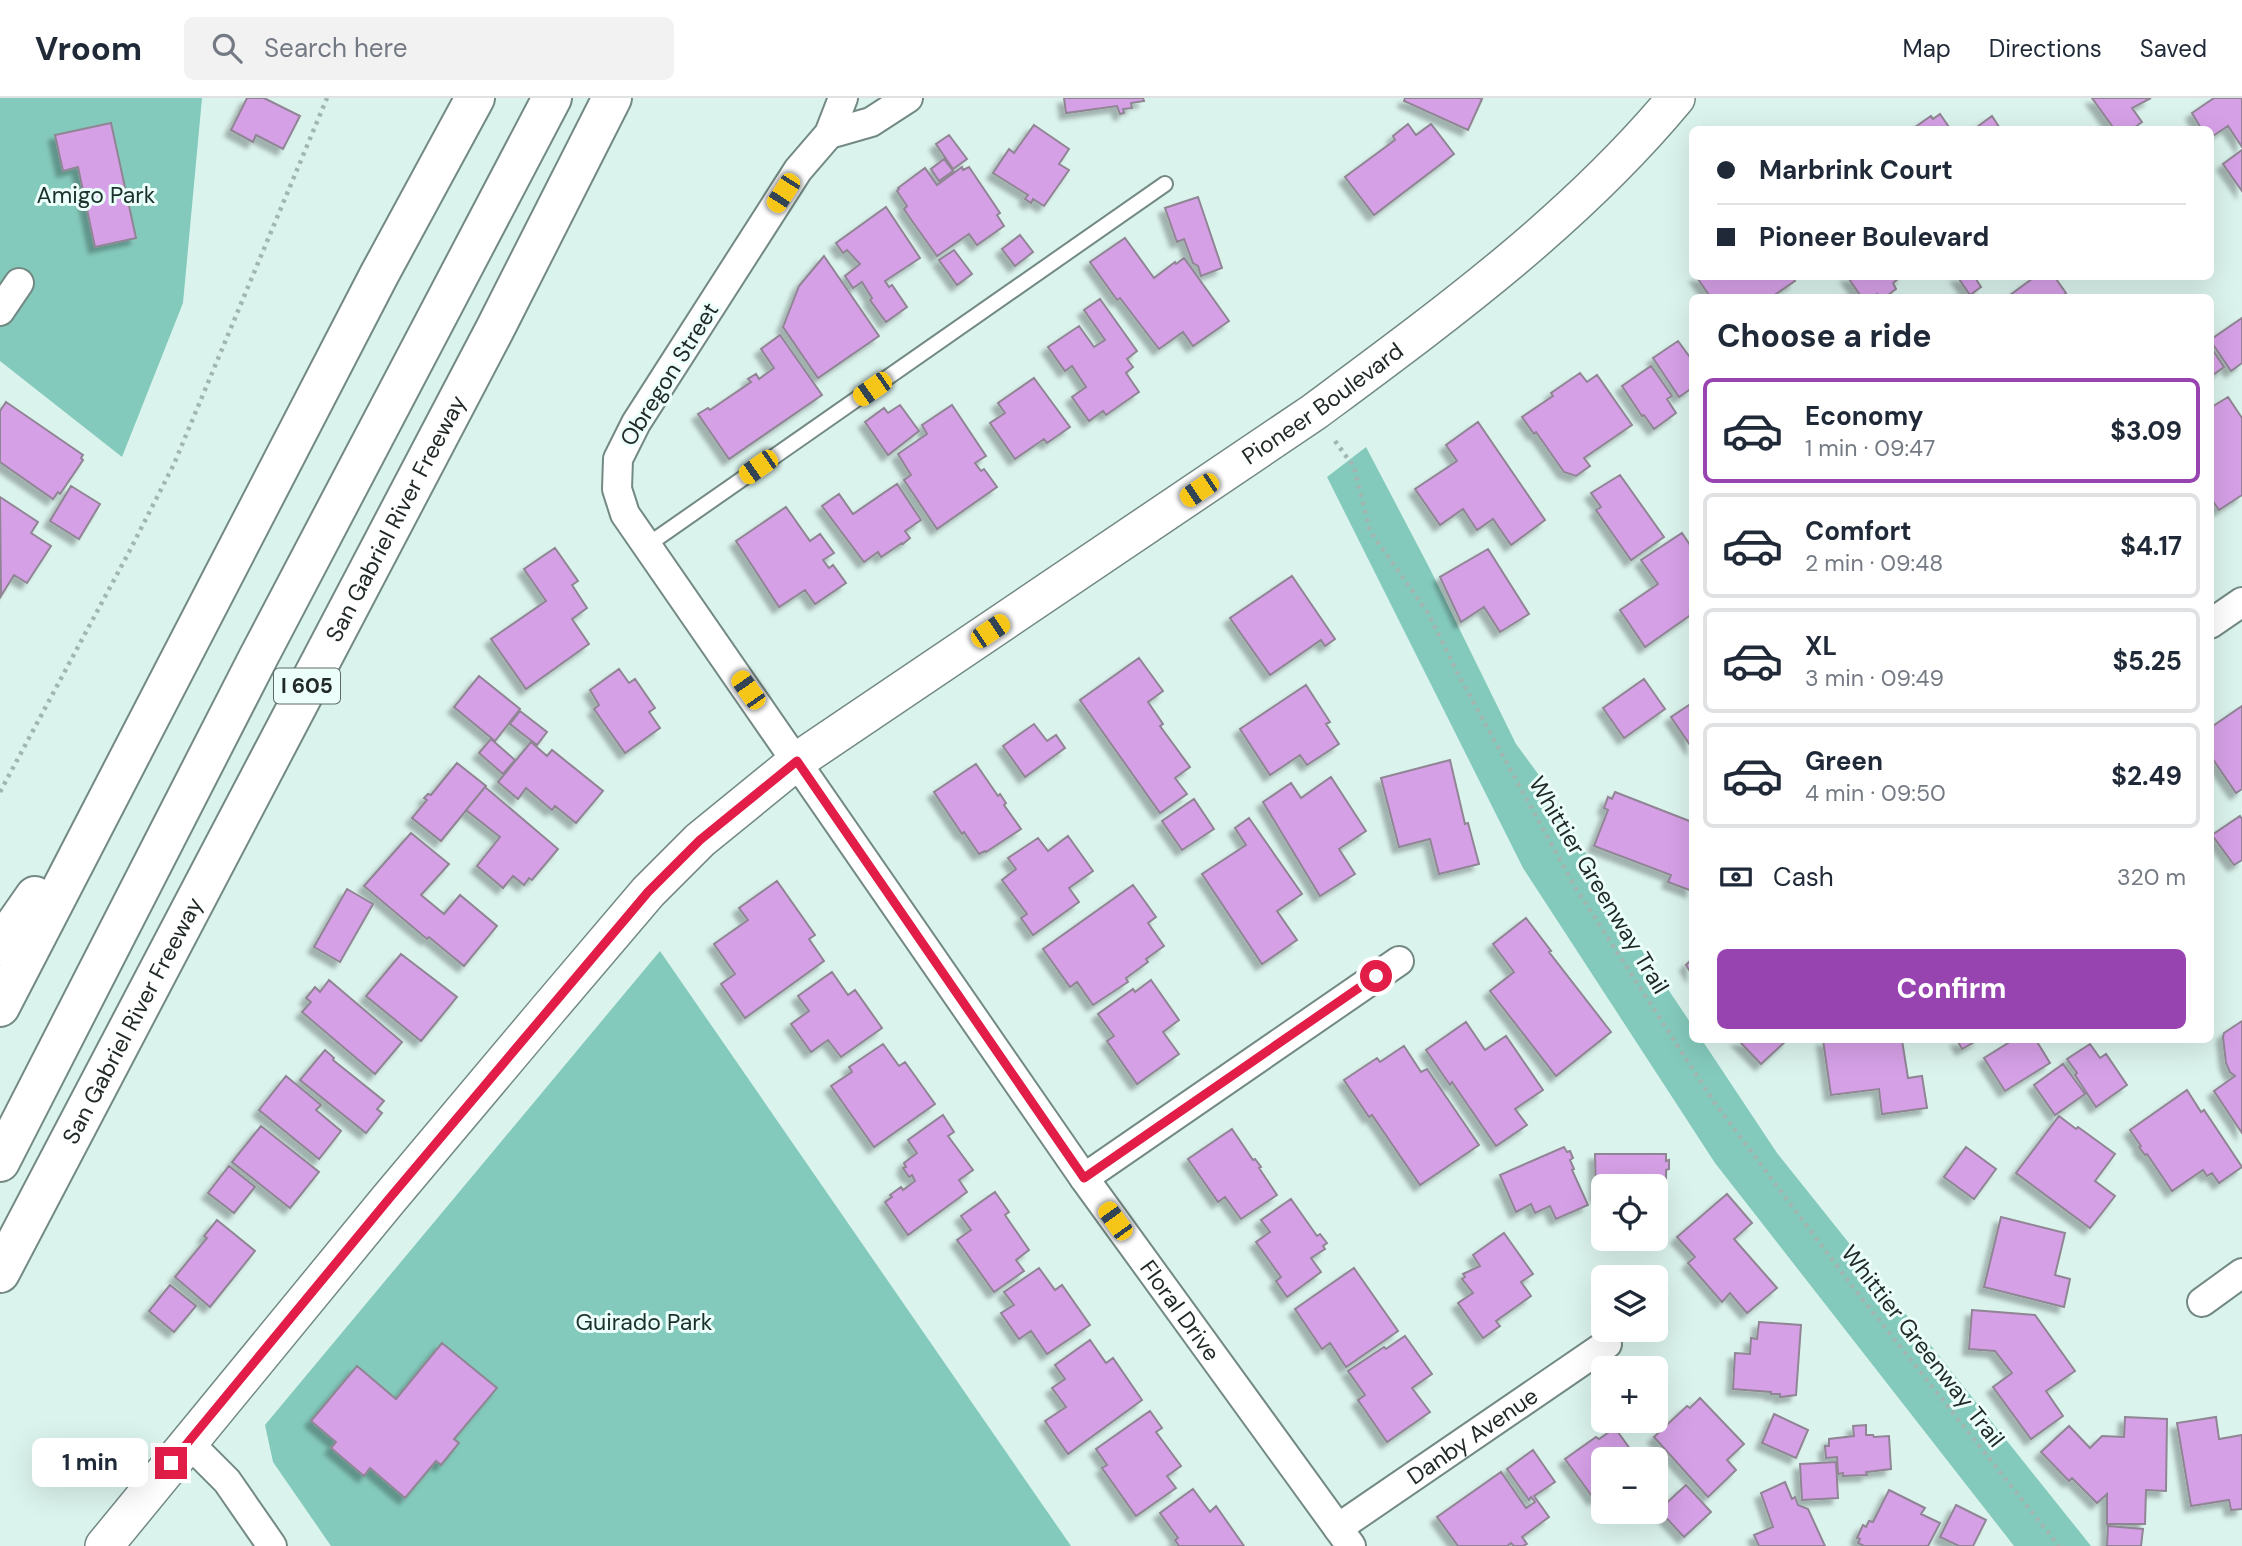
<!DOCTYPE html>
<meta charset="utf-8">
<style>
body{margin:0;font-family:"DM Sans",sans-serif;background:#f2f2f3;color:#1f2937;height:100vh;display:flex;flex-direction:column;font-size:26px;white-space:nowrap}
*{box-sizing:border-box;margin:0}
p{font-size:23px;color:#747a83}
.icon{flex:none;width:38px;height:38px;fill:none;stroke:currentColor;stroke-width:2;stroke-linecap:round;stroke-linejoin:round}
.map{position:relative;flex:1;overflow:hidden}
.panel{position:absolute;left:1689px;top:196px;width:525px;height:749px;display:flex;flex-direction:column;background:#fff;border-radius:10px;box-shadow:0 7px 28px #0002}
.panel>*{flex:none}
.hud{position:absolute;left:1689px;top:28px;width:525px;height:154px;border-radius:10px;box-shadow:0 7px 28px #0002;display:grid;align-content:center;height:154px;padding:0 28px;background:#fff}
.buttons{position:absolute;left:1591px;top:1076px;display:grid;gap:14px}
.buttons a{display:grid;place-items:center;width:77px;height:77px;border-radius:10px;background:#fff;box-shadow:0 7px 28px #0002;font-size:35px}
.end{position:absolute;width:32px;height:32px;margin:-16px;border:9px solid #e11d48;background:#fff;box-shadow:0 0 0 4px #fff}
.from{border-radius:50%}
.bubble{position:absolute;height:49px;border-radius:10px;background:#fff;box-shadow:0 7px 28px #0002;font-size:23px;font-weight:700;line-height:49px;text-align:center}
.car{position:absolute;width:21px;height:42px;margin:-21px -10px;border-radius:9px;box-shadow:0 0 5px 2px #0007;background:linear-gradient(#f5c518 24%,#345 0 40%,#f5c518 0 76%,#345 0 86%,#f5c518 0)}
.hud b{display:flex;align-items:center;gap:24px;height:66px;font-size:26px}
.hud b+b{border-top:2px solid #e0e1e3}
.hud i{width:18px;height:18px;background:#1f2937}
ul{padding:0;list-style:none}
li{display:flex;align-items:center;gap:21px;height:105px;margin:0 14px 10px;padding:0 14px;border:4px solid #e0e1e3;border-radius:10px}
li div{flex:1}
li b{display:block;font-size:26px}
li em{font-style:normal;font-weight:700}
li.on{border-color:#9743b0}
li>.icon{width:63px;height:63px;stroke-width:1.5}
h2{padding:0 28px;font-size:32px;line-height:84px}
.pay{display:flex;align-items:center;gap:18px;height:77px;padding:0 28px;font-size:26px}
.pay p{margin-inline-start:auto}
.cta{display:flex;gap:14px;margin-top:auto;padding:14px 28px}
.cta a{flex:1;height:80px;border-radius:10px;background:#9743b0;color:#fff;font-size:28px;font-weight:700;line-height:80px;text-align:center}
header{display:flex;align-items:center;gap:42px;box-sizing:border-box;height:98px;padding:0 35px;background:#fff;border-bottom:2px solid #e0e1e3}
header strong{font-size:33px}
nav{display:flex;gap:38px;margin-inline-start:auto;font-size:24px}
.search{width:490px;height:63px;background:#f2f2f3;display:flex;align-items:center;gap:18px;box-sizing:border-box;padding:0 24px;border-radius:10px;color:#747a83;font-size:26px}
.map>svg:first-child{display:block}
</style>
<header>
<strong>Vroom</strong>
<div class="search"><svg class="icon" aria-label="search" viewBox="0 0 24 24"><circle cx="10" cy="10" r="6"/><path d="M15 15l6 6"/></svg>Search here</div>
<nav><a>Map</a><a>Directions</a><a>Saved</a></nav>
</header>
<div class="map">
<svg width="2242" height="1448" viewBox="0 0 2242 1448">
<defs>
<filter id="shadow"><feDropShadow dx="-6" dy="6" stdDeviation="2" flood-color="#0004"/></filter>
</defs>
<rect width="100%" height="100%" fill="#dbf3ed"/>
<path fill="#84cabc" d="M0,0H202L183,205L122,359L0,263Z
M1366,349L1430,471L1516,646L1547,688L1639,848L1692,927V942H1702L1777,1055L2091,1448H2014L1715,1065L1523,770L1327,379Z
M660,853L1071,1448H331L273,1364L265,1327Z"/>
<path fill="#d6a0e7" stroke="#908594" stroke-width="2" filter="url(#shadow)" d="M247,0H264L300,18L283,51L256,37L253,44L231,32Z
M1064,0H1143L1144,3L1131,5L1132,10L1123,11L1124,15L1120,16L1117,8L1066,15Z
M1405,0H1479L1482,1L1468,32L1404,3Z
M2092,0H2151L2132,10L2142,24L2131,32H2115Z
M2214,0H2242V49L2228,28L2210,40V32H2202L2192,15Z
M1940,16L1951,32H1911L1931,18L1933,21Z
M1992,18L2001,32H1973Z
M111,25L136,140L95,149L78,69L63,73L55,37Z
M1408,26L1416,37L1431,26L1454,56L1374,117L1345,79L1395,42L1393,38Z
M1034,27L1069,51L1059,66L1069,72L1044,108L1033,101L1031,105L1025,101L1028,97L993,75L1009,51L1014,55Z
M949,37L967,61L953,71L936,46Z
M2242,52V93L2223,66Z
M944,61L953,73L939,83L931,71Z
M962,69L963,72L969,69L1000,115L997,117L1004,128L977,147L969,136L937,158L910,120L904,111L907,108L897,93L899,91L898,90L925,70L937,87Z
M1198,99L1222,170L1201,178L1198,168L1193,165L1184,141L1177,144L1165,110Z
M886,109L920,160L885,183L889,189L892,187L907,209L886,224L870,202L872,200L862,184L853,190L845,178L860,166L847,152L843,155L836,145Z
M1020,137L1033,154L1015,168L1002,151Z
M1125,140L1154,180L1175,164L1176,166L1184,160L1229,223L1193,248L1183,234L1159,251L1120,200L1117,202L1090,164Z
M954,152L972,176L957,187L939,162Z
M824,158L879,238L818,280L783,229L799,188Z
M1696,178H1792L1795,183L1770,200H1711Z
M1847,178H1902L1893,185L1896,191L1884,200H1880L1877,196L1872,200H1862Z
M1957,178H1974L1981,189L1970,197Z
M2036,178H2054L2066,195L2060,200H2006Z
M1100,201L1137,253L1127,261L1133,269L1126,275L1139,294L1106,317L1103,313L1089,323L1072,299L1086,289L1072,268L1065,273L1048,249L1079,228L1094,249L1105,242L1084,212Z
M2242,220V265L2231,273L2210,242Z
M780,237L822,297L729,361L698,316L708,310L710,312L751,284L748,281L756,276L759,281L774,270L761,251Z
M1678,243L1692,262V290L1679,299L1653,260Z
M2210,248L2224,269L2210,279Z
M1651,268L1672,298L1667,301L1676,315L1654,331L1644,317L1642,318L1622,288Z
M1580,275L1587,284L1597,277L1632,327L1584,360L1590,368L1576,378L1564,374L1536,334L1534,336L1522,319L1553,298L1551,295Z
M1034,280L1070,329L1047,345L1044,341L1015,361L990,325L1005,315L998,305Z
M2228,299L2242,320V397L2219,412L2210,399V310Z
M6,304L83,357L81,360L83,362L60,396L58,394L53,401L0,364V313Z
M900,307L919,333L888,357L865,324L884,310L888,315Z
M952,307L986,358L975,365L981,373L984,371L997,389L937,431L904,382L911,377L898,356L927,336L922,327Z
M1478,324L1545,422L1511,447L1493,421L1477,432L1463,411L1440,427L1415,391L1457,363L1446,347Z
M1620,377L1664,439L1631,462L1596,412L1601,409L1591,395Z
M897,386L921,422L905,433L910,440L903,446L902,445L881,459L878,454L864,464L822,408L839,396L853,416Z
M71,388L100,406L79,441L50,423Z
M0,399L38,424L31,435L51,448L27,485L14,477L1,498Z
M786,409L810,443L820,436L834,455L823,462L829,470L833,467L846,485L815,506L805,492L779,509L736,443Z
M1682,435L1692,450V472L1690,473L1692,476V516L1645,549L1620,512L1658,486L1641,462Z
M555,450L578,483L572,487L587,510L572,521L589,546L526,591L491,541L546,503L524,471Z
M1488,451L1529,516L1500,534L1484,509L1461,524L1440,479Z
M1292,478L1335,541L1325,548L1321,542L1270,577L1230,520Z
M1139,560L1163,593L1148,604L1163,626L1160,628L1190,669L1175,680L1187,696L1160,715L1080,602Z
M619,571L629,585L635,581L655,610L649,614L660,630L625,655L594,611L599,607L590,592Z
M479,578L520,611L495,643L454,609Z
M1644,581L1665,611L1624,640L1603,610Z
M1306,587L1330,624L1326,626L1339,646L1307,667L1300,657L1270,677L1240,631Z
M1692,605V650L1671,619Z
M2242,608V691L2236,695L2210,657V630Z
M520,613L547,634L537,647L510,626Z
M1034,626L1047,643L1056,637L1065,650L1025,679L1003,648Z
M491,641L515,662L503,676L479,655Z
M531,644L547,658L552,652L603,693L576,725L555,708L552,712L526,690L518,701L498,684Z
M1450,662L1465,726L1468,725L1479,766L1439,776L1430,741L1399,749L1381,680Z
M457,665L486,688L441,743L412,720L427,702L424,700L428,696L431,697Z
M976,666L998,698L1000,696L1006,705L1004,707L1021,731L986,754L985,753L979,756L964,734L962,736L934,694Z
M1331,679L1366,733L1339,751L1355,776L1320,798L1263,704L1291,685L1301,700Z
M485,689L558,751L532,782L529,780L524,787L513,778L503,790L477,768L500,739L466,712Z
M1615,694L1692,724V793L1668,784L1671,777L1594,748L1608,712L1604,710L1608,699L1612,701Z
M1194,701L1214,731L1182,752L1162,723Z
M2240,718L2242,721V762L2234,767L2212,737Z
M1249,720L1302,796L1277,813L1297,842L1262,866L1202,776L1246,747L1235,730Z
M411,735L449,766L421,797L444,816L460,797L497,828L464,868L429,839L427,841L364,788Z
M1068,738L1093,773L1069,790L1079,804L1033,837L1021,820L1027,816L1002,782L1016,771L1008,760L1038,740L1048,753Z
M777,783L815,837L809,841L824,863L745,920L721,886L735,876L714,846L748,822L739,810Z
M1133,787L1156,819L1148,825L1164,848L1146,861L1148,864L1126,880L1128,884L1093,907L1077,884L1070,889L1043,851Z
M347,791L373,806L340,864L314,849Z
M1526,820L1551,853L1549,854L1611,934L1556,978L1490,893L1514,874L1493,846Z
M401,856L457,899L421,943L366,898Z
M1692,861V877L1686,867Z
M832,874L848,897L855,892L882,930L841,959L828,942L811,954L791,926L809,913L798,898Z
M329,882L402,944L375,976L302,914L311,904L306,900L315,889L320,894Z
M1151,882L1179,922L1163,934L1179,956L1137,986L1107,943L1114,938L1098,916L1133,891L1135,894Z
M2242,923V1035L2214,993L2235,978L2230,974L2226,965L2223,939L2224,935Z
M1466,924L1485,952L1506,938L1543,992L1515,1011L1527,1027L1496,1048L1452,984L1450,987L1426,952Z
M1738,942H1787L1761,966Z
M1823,942H1902L1908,980L1922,978L1927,1010L1882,1016L1879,991L1831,997Z
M1957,942H1978L1962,951Z
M2013,942H2036L2050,965L2005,993L1984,960Z
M883,946L899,968L905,964L935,1006L874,1049L831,988L852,974L849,969Z
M2090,946L2100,960L2106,956L2127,987L2096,1009L2075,977L2077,975L2067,961Z
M1404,948L1421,974L1427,971L1479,1047L1420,1087L1372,1017L1369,1019L1344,982L1377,960L1380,964Z
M325,952L334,960L333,962L384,1003L377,1011L382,1015L366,1035L300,982Z
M2063,966L2085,996L2055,1017L2034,987Z
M286,978L321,1007L316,1012L341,1033L319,1061L259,1012Z
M2187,992L2201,1014L2204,1012L2242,1069L2219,1085L2212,1075L2207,1078L2203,1072L2172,1093L2147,1056L2145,1057L2139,1049L2141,1048L2130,1032Z
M943,1017L954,1034L948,1038L973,1072L959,1082L967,1094L908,1137L885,1104L892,1099L890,1097L901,1089L903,1092L915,1083L912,1077L909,1079L903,1070L906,1069L904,1065L917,1055L908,1042Z
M2059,1018L2076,1031L2078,1029L2115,1056L2095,1083L2115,1098L2090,1130L2016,1075Z
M261,1028L319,1074L290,1110L232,1064Z
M1232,1031L1253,1062L1255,1061L1261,1069L1259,1070L1277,1097L1241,1121L1225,1099L1218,1104L1188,1061Z
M1564,1049L1567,1054L1570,1053L1573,1060L1570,1062L1574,1071L1572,1072L1588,1107L1556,1121L1550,1108L1535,1115L1531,1106L1516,1114L1500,1077Z
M1966,1049L1996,1071L1974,1101L1944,1079Z
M1595,1056H1666V1063L1669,1062V1071L1666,1072V1082H1664V1119H1656V1088H1603V1098H1596Z
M229,1068L255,1089L234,1115L208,1095Z
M995,1094L1009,1114L1005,1117L1029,1152L1016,1162L1024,1173L994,1194L957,1142L971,1132L961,1118Z
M1727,1096L1752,1125L1734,1141L1777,1190L1747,1215L1730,1195L1722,1204L1688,1165L1695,1159L1677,1139Z
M1291,1101L1317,1138L1320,1136L1327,1145L1323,1148L1325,1151L1311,1160L1321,1174L1287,1199L1276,1183L1281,1179L1256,1144L1270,1134L1261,1122Z
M2001,1119L2065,1135L2055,1177L2070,1181L2064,1209L1984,1189Z
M217,1122L255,1153L210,1209L175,1179L207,1140L204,1138Z
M1504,1135L1533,1176L1521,1184L1531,1198L1496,1223L1500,1228L1483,1240L1458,1205L1473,1195L1462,1181L1465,1179L1463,1176L1480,1168L1473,1157Z
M1039,1170L1055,1192L1062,1187L1090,1227L1047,1256L1031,1233L1019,1241L1001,1215L1014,1207L1004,1194Z
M1354,1170L1398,1233L1346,1269L1330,1245L1322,1251L1295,1211Z
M170,1187L196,1208L174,1234L149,1213Z
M1972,1212L2035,1217L2075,1273L2046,1293L2063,1318L2031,1341L1993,1289L2012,1275L1995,1253L1969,1251Z
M1759,1224L1801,1227L1796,1297L1780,1299V1296H1771V1294L1733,1291L1735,1255L1750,1256L1751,1240L1757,1241Z
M1405,1238L1432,1276L1412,1290L1430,1314L1387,1344L1358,1302L1365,1297L1348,1273L1384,1249L1386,1251Z
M1090,1242L1106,1265L1113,1260L1142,1302L1068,1356L1045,1323L1066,1309L1052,1290L1065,1281L1055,1267Z
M442,1245L497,1290L454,1341L459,1345L441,1367L436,1363L405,1400L370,1370L364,1378L331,1350L336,1344L311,1323L357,1268L396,1301Z
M1700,1300L1744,1346L1727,1362L1736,1372L1708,1399L1654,1339L1687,1308L1690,1310Z
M1150,1313L1162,1330L1156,1334L1181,1368L1167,1378L1176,1390L1136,1418L1102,1370L1107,1367L1096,1351Z
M1774,1316L1808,1332L1796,1360L1762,1345Z
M2125,1319L2167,1321L2166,1393L2146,1392L2145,1426H2107V1396L2097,1405L2072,1380L2069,1383L2041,1354L2069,1328L2090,1350L2102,1338L2124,1339Z
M2216,1319L2219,1341L2242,1337V1411L2231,1412L2229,1402L2191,1408L2177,1325Z
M1866,1327V1337H1873L1874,1339L1889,1338L1891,1371L1866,1374L1867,1377L1843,1378V1375L1838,1376L1837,1359L1826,1360L1825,1348H1829V1341L1854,1338L1853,1328Z
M1615,1330L1638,1362H1603V1395L1594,1401L1565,1361L1596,1339L1599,1341Z
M1533,1352L1555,1384L1534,1398L1549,1419L1522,1439L1527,1446L1523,1448H1514L1511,1445L1507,1448H1458L1437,1419L1501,1374L1526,1410L1535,1404L1531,1399L1529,1402L1507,1371Z
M1836,1364L1838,1400L1802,1402L1800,1366Z
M1785,1384L1792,1401L1795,1399L1798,1407L1808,1411L1825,1448H1759L1754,1437L1773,1429L1761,1395Z
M1686,1387L1711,1414L1684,1439L1659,1412Z
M1193,1391L1210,1414L1216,1408L1244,1448H1179L1175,1442L1178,1440L1160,1415Z
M1889,1392L1925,1410L1921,1416L1940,1425L1928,1448H1864L1858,1445L1860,1441L1857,1440L1863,1427L1866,1429L1869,1423L1873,1424Z
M1956,1407L1986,1422L1973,1448H1959L1940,1439Z
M2108,1428L2143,1431L2141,1448H2107Z"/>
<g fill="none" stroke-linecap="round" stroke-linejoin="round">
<defs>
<path id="service" d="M646,448L1165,86"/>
<g id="minor">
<path id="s1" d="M843,0L829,36L798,72L636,325L618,361L617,391L625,416L1084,1080L1351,1448"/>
<path d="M829,36L871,24L908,0"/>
<path d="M0,213L19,185"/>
<path d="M2210,526L2242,504"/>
<path d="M1084,1080L1399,863"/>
<path d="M2202,1204L2242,1175"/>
<path d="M188,1344L227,1383L272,1448"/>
<path id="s2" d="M1338,1430L1607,1246"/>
</g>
<g id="tertiary">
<path id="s3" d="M104,1448L388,1102L546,914L648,794L700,742L797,663L1314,314C1442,219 1574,123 1676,0"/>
</g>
<g id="motorway">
<path d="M0,848L35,798"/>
<path d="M0,909L379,177L475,0"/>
<path d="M0,1064L258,560L552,0"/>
<path id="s4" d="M0,1175L495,231L612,0"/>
</g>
</defs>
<use href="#service" stroke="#738984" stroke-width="18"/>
<use href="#minor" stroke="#738984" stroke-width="32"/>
<use href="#tertiary" stroke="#738984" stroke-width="40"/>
<use href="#motorway" stroke="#738984" stroke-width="42"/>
<path stroke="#a2b6b1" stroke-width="4.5" stroke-dasharray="3.5 5" stroke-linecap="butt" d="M1335,343L1354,369L1370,433L1428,515L1459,578L1575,789L1714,1004L1852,1188L2059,1448
M0,694L129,454L174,366L327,0"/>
<use href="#service" stroke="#fff" stroke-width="14"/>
<use href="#minor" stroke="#fff" stroke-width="28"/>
<use href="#tertiary" stroke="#fff" stroke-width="37"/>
<use href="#motorway" stroke="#fff" stroke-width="38"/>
</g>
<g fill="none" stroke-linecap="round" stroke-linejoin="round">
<path stroke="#e11d48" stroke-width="9" d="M171,1365L388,1102L648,794L700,742L797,663L1084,1080L1376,878"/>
</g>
<g text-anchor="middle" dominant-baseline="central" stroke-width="6" stroke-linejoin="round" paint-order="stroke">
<rect fill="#ecfffa" stroke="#5e6a67" stroke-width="2" x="274" y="570.5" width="66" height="35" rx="5"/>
<g font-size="21" font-weight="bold" fill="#212a28">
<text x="307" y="588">I 605</text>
</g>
<g font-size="23" fill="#1b312c" stroke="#ecfffa">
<text x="96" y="97">Amigo Park</text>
<text x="644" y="1224">Guirado Park</text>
</g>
<g font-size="23" fill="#212a28" stroke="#ecfffa">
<text transform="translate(669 276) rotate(-58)">Obregon Street</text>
<text stroke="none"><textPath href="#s3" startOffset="1685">Pioneer Boulevard</textPath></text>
<text stroke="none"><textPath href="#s4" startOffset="852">San Gabriel River Freeway</textPath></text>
<text transform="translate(1599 787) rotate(59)">Whittier Greenway Trail</text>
<text stroke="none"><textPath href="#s4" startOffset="285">San Gabriel River Freeway</textPath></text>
<text stroke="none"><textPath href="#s1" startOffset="1454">Floral Drive</textPath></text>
<text transform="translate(1923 1248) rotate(52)">Whittier Greenway Trail</text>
<text stroke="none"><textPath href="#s2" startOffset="163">Danby Avenue</textPath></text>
</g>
</g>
</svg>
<div class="buttons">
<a><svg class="icon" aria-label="locate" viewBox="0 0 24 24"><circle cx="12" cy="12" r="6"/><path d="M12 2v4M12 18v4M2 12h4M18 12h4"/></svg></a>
<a><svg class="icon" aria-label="layers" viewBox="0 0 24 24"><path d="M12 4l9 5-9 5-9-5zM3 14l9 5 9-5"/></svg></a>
<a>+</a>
<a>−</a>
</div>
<i class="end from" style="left:1376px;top:878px"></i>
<i class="end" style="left:171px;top:1365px"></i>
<div class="bubble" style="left:32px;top:1340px;width:116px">1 min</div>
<i class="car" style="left:783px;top:95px;rotate:213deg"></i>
<i class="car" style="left:872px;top:291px;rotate:235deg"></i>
<i class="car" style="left:758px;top:369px;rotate:235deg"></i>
<i class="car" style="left:1199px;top:392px;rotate:236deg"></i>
<i class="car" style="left:990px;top:533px;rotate:56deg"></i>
<i class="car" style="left:748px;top:592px;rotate:325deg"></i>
<i class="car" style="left:1115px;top:1123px;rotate:324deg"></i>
<div class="hud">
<b><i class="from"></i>Marbrink Court</b>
<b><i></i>Pioneer Boulevard</b>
</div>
<section class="panel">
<h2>Choose a ride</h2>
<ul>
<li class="on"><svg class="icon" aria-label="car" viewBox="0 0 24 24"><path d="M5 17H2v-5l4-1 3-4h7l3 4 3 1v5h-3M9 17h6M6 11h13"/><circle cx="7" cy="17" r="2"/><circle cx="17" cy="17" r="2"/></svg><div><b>Economy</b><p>1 min · 09:47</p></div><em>$3.09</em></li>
<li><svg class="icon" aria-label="car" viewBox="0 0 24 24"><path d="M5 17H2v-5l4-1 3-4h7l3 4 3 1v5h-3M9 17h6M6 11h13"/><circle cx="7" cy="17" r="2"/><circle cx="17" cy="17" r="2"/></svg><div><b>Comfort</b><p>2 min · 09:48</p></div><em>$4.17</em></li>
<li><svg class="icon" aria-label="car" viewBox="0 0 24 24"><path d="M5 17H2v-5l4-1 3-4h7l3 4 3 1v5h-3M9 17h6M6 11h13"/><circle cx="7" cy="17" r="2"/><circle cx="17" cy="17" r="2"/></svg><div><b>XL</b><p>3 min · 09:49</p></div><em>$5.25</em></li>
<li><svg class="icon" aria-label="car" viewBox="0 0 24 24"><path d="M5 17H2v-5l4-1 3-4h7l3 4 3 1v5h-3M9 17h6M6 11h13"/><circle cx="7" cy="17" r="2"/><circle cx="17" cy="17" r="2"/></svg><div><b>Green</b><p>4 min · 09:50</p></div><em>$2.49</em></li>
</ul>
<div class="pay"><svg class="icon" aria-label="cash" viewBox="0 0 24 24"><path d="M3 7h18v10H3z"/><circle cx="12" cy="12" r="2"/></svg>Cash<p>320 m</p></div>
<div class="cta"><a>Confirm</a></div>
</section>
</div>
